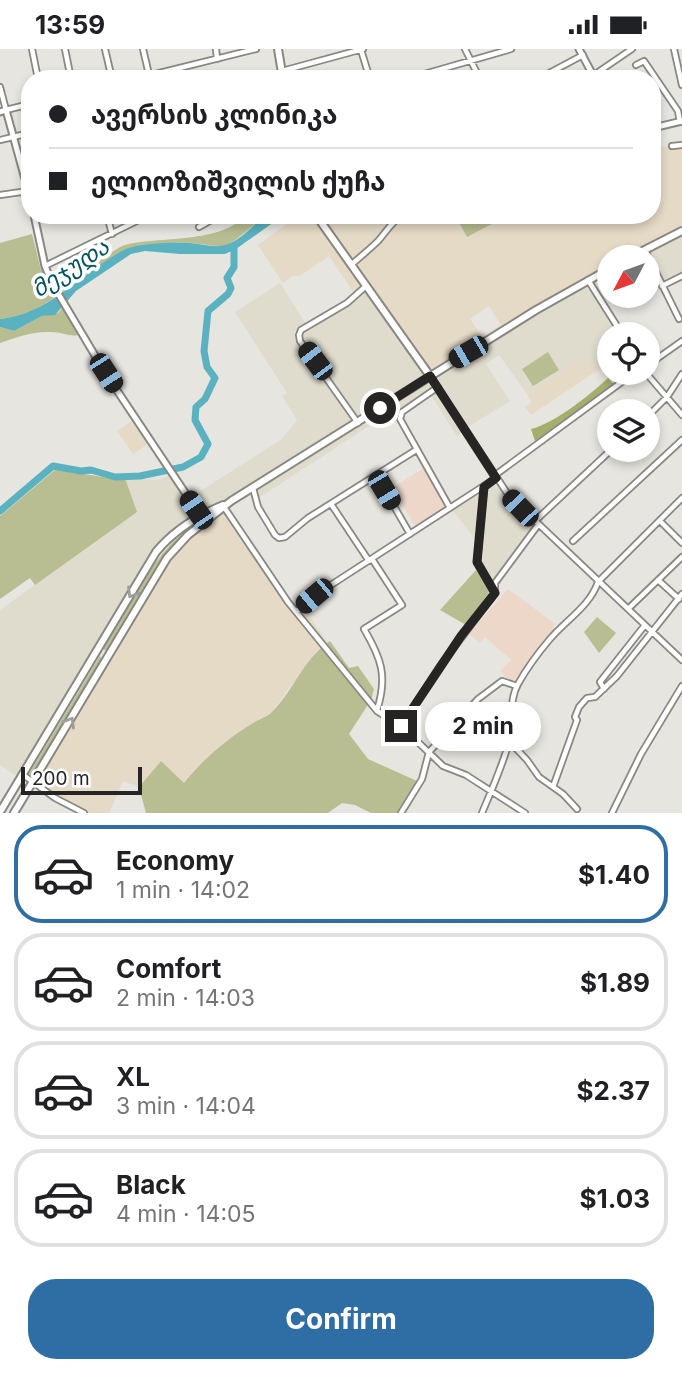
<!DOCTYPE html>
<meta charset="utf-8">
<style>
body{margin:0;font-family:Inter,"Noto Sans Georgian",sans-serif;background:#f6f6f6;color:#202124;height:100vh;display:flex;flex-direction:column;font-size:26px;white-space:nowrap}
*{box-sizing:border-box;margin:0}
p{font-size:23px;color:#757577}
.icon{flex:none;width:38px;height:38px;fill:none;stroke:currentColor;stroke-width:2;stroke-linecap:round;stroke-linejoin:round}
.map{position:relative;height:764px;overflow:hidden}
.panel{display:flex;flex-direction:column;background:#fff;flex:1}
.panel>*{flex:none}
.hud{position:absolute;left:21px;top:21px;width:640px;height:154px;border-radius:28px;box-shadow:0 4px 10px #0003;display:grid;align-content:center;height:154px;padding:0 28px;background:#fff}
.needle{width:46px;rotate:229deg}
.buttons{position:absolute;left:597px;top:196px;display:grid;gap:14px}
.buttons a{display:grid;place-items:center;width:63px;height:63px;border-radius:50%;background:#fff;box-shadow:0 4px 10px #0003;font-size:35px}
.scale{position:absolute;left:21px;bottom:18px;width:121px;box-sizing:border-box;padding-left:7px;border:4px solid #262523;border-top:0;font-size:19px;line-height:24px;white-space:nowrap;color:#262523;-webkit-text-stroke:5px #fff;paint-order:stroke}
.end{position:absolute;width:32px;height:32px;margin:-16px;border:9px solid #262523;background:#fff;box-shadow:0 0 0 4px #fff}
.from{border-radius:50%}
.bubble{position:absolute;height:49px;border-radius:24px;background:#fff;box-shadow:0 4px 10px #0003;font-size:23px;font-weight:700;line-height:49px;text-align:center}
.car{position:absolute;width:21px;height:42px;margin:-21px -10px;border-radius:9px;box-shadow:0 0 5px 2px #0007;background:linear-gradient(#222 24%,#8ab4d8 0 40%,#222 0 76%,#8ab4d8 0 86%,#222 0)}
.hud b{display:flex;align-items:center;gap:24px;height:66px;font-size:26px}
.hud b+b{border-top:2px solid #e0e0e0}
.hud i{width:18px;height:18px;background:#202124}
ul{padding:12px 0 0;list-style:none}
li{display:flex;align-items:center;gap:21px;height:98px;margin:0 14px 10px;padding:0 14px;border:4px solid #e0e0e0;border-radius:28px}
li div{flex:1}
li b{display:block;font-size:26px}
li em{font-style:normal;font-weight:700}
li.active{border-color:#2e6ea4}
li>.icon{width:63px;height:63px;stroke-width:1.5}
.action{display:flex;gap:14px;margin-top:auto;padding:14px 28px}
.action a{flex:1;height:80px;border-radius:28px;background:#2e6ea4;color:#fff;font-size:28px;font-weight:700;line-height:80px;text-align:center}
.status{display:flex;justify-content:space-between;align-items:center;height:49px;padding:0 35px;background:#fff;direction:ltr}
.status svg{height:19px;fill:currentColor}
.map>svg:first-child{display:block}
</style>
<div class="status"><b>13:59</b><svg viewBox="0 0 49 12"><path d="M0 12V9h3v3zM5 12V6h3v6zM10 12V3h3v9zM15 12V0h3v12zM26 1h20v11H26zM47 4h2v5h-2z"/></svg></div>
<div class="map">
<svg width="682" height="764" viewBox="0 0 682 764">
<rect width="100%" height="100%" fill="#e7e5df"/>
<path fill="#dfdcce" d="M682,185V225L663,234L649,204Z
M280,234L306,275L294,283L296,294L320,322L352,369V373L205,462L200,461L191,448L282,390L297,371L282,347L287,344L235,263Z
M588,234L619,285H609V322L605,319L599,322L594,314L591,316L582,310L527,345L499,306L486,315L510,352L468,378L438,330L439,326L534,264Z
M366,240L425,325L358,368L354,367L301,287L303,282Z
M428,331H432L464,382L457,387L429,343L398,363L392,362L260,448L257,447L254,440Z
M170,426L194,464L164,490L146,512L19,728L0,716V561L136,463L125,429L157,431Z
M495,435L535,478L491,534L478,515L484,443Z
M479,445L481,447L477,492L453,462Z"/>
<path fill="#e5dac6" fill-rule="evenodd" d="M682,93V177L623,208H609V216L518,267L431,322L319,166H653V101ZM489,257L501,276L482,288L470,270Z
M299,166H313L362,236L354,244L329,207L300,227H293L283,234L258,196Z
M582,310L591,316L594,314L598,321L531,366L525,358L531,353L527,345Z
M134,370L149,394L133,405L117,382Z
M223,460L288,555L298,561L303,558L328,594L317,601L271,664L252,674L193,722L184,735L161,712L139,738L123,732L109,764H88L59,749L38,730L166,517L180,497Z"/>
<path fill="#ecd7c9" d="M424,419L445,459L416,478L392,439Z
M508,540L554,574V580L512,634L500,622L511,611L485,588L480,594L469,585Z"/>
<path fill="#b9be92" d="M245,166H266L234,192L225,197C212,198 200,194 187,194C168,193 135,197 118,206C76,226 50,265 0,270V194L32,185L41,221L45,217L58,244C71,234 112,200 125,196C159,187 222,195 245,166Z
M455,166H509L467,188Z
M62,259L79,286C70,288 61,283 51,283C33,282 17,288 0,294V278L14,282L42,267L58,264Z
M548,303L559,321L533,337L522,320Z
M56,420L114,430L125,429L137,463L35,536L30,529L0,550V467Z
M194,474L196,476L166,505L109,601H104V597C131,553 153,505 194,474Z
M476,521L490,542L466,576L440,561Z
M597,568L616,584L599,604L584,583Z
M330,592L349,619L358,617L374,640L371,651L349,685L368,710L417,732L398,764H371L355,756L342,754L328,764H146L139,738L161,712L184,734C201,712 228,689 253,674C259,670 267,668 272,663C294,641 303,610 330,592Z
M100,607L103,612L33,727L29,725Z"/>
<path fill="#a7ae6d" d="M608,329L614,335L535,392L531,380C555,374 590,346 608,329Z"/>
<path fill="#5ab2c0" d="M266,166H284L236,200L225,205H180L145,202L131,205L76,242L55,266L42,267L14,282L0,278V270C51,265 82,222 126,200C140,194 175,193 190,194C203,195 216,200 228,195C242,190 254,175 266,166Z"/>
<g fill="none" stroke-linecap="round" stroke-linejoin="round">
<path stroke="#5ab2c0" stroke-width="7" d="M0,462L53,417L81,422L91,421L115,428L140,427L183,418L201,408L208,395L195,371L196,358L205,350L215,329L207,318L204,302L208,262L228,245L231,239L227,229L234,218V197"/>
<defs>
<path id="minor" d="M32,0L38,30
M65,0L71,30
M105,0L112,30
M143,0L150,30
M216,0L217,10
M465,0L480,30
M674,0L682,36
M361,1L370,30
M636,16L644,12L678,62L680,73
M282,22L363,0
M135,30L256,0
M265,30L283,26
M407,30L511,0
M538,30L583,6
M588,30L632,0
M0,38L6,61L30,55
M0,91L30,84
M672,97L682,96
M0,146L28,142
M107,166L112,185
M57,169L76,166
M199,178L220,166
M645,201L679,270
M351,216C360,208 370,200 378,192C387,182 391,173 403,166
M45,217L149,166
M588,231L622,285
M662,237L682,227
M648,316L682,292
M646,324L682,366
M430,327L509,447L682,611
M438,338L402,363L400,370L450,459
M648,367L667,348L682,325
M358,374L300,292L299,286L301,281L347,254L366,237
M376,426L410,485
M484,438L477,514L495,544
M253,439L258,458L275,486L279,489L285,488L308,469L416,401
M331,455L369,512
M224,458L288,553L377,662L401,677L443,717L466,726L525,764
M535,472L611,401
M660,472L682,494
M573,492L682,391
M372,510L402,556L364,580C381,609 388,627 377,661
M658,531L679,550
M495,543V534L538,476
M628,560L682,508
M297,562L314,547L496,429L498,424L634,324
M604,640L600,633L645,576
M401,677L440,617L495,544
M509,692L527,711L539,728L563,745L577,760
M22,725L55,749L84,764
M553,738L577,671L575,668L579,658L587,649L595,648L617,627L682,545
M401,764L422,730L429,703L478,650L502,632L517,637
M482,764C492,740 502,718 509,693C514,673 508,653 518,635C527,619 538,604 550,590C566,571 590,557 598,533L682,449
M612,764L641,705L682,637"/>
<path id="tertiary" d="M579,0L595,30
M0,63L6,61L30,148
M653,79L682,72
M34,166L45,217L53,236L106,325L200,466"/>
<path id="secondary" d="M278,0L283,30
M316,166L430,327
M631,208L682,182
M0,763L156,503C174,481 197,467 223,456
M14,764L167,509L188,486L231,452L536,261L609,220"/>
</defs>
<use href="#minor" stroke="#888782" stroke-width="8"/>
<use href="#tertiary" stroke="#888782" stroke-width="9"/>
<use href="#secondary" stroke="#888782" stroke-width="10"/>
<use href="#minor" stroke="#fff" stroke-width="4.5"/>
<use href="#tertiary" stroke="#fff" stroke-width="5"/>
<use href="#secondary" stroke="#fff" stroke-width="6"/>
</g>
<defs><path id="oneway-chevron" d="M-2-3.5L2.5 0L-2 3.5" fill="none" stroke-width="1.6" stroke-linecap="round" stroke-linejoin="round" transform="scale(1.75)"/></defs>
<g stroke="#9d9d9c">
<use href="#oneway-chevron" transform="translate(132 544) rotate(121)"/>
<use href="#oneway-chevron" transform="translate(70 673) rotate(-59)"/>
</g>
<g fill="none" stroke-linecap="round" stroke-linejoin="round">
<path stroke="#262523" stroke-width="9" d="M380,359L430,327L496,429L484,438L477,513L495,544L461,587L401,677"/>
</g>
<g text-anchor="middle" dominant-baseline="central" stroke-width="7" stroke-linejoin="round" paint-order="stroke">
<g font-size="23" font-style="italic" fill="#02555f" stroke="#fff">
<text transform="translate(70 219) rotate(-33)">მეჯუდა</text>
</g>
</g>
</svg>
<div class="buttons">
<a><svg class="needle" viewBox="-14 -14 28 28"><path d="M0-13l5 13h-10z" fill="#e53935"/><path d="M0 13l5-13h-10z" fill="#757577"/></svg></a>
<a><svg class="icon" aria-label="locate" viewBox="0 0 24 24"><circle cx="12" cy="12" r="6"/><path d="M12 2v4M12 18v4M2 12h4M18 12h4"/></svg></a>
<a><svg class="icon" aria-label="layers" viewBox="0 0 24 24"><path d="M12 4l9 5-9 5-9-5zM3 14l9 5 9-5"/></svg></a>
</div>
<div class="scale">200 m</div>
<i class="end from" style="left:380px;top:359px"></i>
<i class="end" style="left:401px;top:677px"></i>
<div class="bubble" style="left:425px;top:653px;width:116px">2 min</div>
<i class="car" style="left:468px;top:303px;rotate:240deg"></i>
<i class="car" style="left:315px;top:312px;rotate:323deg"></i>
<i class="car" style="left:106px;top:324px;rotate:147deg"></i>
<i class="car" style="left:384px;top:441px;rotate:149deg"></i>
<i class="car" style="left:520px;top:459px;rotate:316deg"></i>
<i class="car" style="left:196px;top:461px;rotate:326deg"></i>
<i class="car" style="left:314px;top:547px;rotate:230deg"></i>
<div class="hud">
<b><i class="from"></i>ავერსის კლინიკა</b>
<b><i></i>ელიოზიშვილის ქუჩა</b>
</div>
</div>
<section class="panel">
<ul>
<li class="active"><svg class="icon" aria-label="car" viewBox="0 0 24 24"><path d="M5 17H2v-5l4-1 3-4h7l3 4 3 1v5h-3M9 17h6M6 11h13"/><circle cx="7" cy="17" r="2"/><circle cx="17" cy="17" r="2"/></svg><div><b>Economy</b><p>1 min · 14:02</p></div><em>$1.40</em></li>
<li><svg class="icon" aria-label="car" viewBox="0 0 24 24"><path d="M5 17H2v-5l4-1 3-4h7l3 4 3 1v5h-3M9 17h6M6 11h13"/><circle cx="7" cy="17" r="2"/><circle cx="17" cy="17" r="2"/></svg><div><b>Comfort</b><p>2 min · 14:03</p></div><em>$1.89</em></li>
<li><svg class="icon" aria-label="car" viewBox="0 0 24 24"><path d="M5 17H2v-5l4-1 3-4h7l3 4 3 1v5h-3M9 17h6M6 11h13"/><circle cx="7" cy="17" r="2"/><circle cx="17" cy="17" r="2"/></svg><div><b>XL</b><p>3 min · 14:04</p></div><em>$2.37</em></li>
<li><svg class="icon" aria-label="car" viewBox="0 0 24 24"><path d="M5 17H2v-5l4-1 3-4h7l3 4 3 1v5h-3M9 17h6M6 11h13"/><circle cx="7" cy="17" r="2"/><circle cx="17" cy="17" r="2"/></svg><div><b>Black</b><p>4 min · 14:05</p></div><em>$1.03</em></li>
</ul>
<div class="action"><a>Confirm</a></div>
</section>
